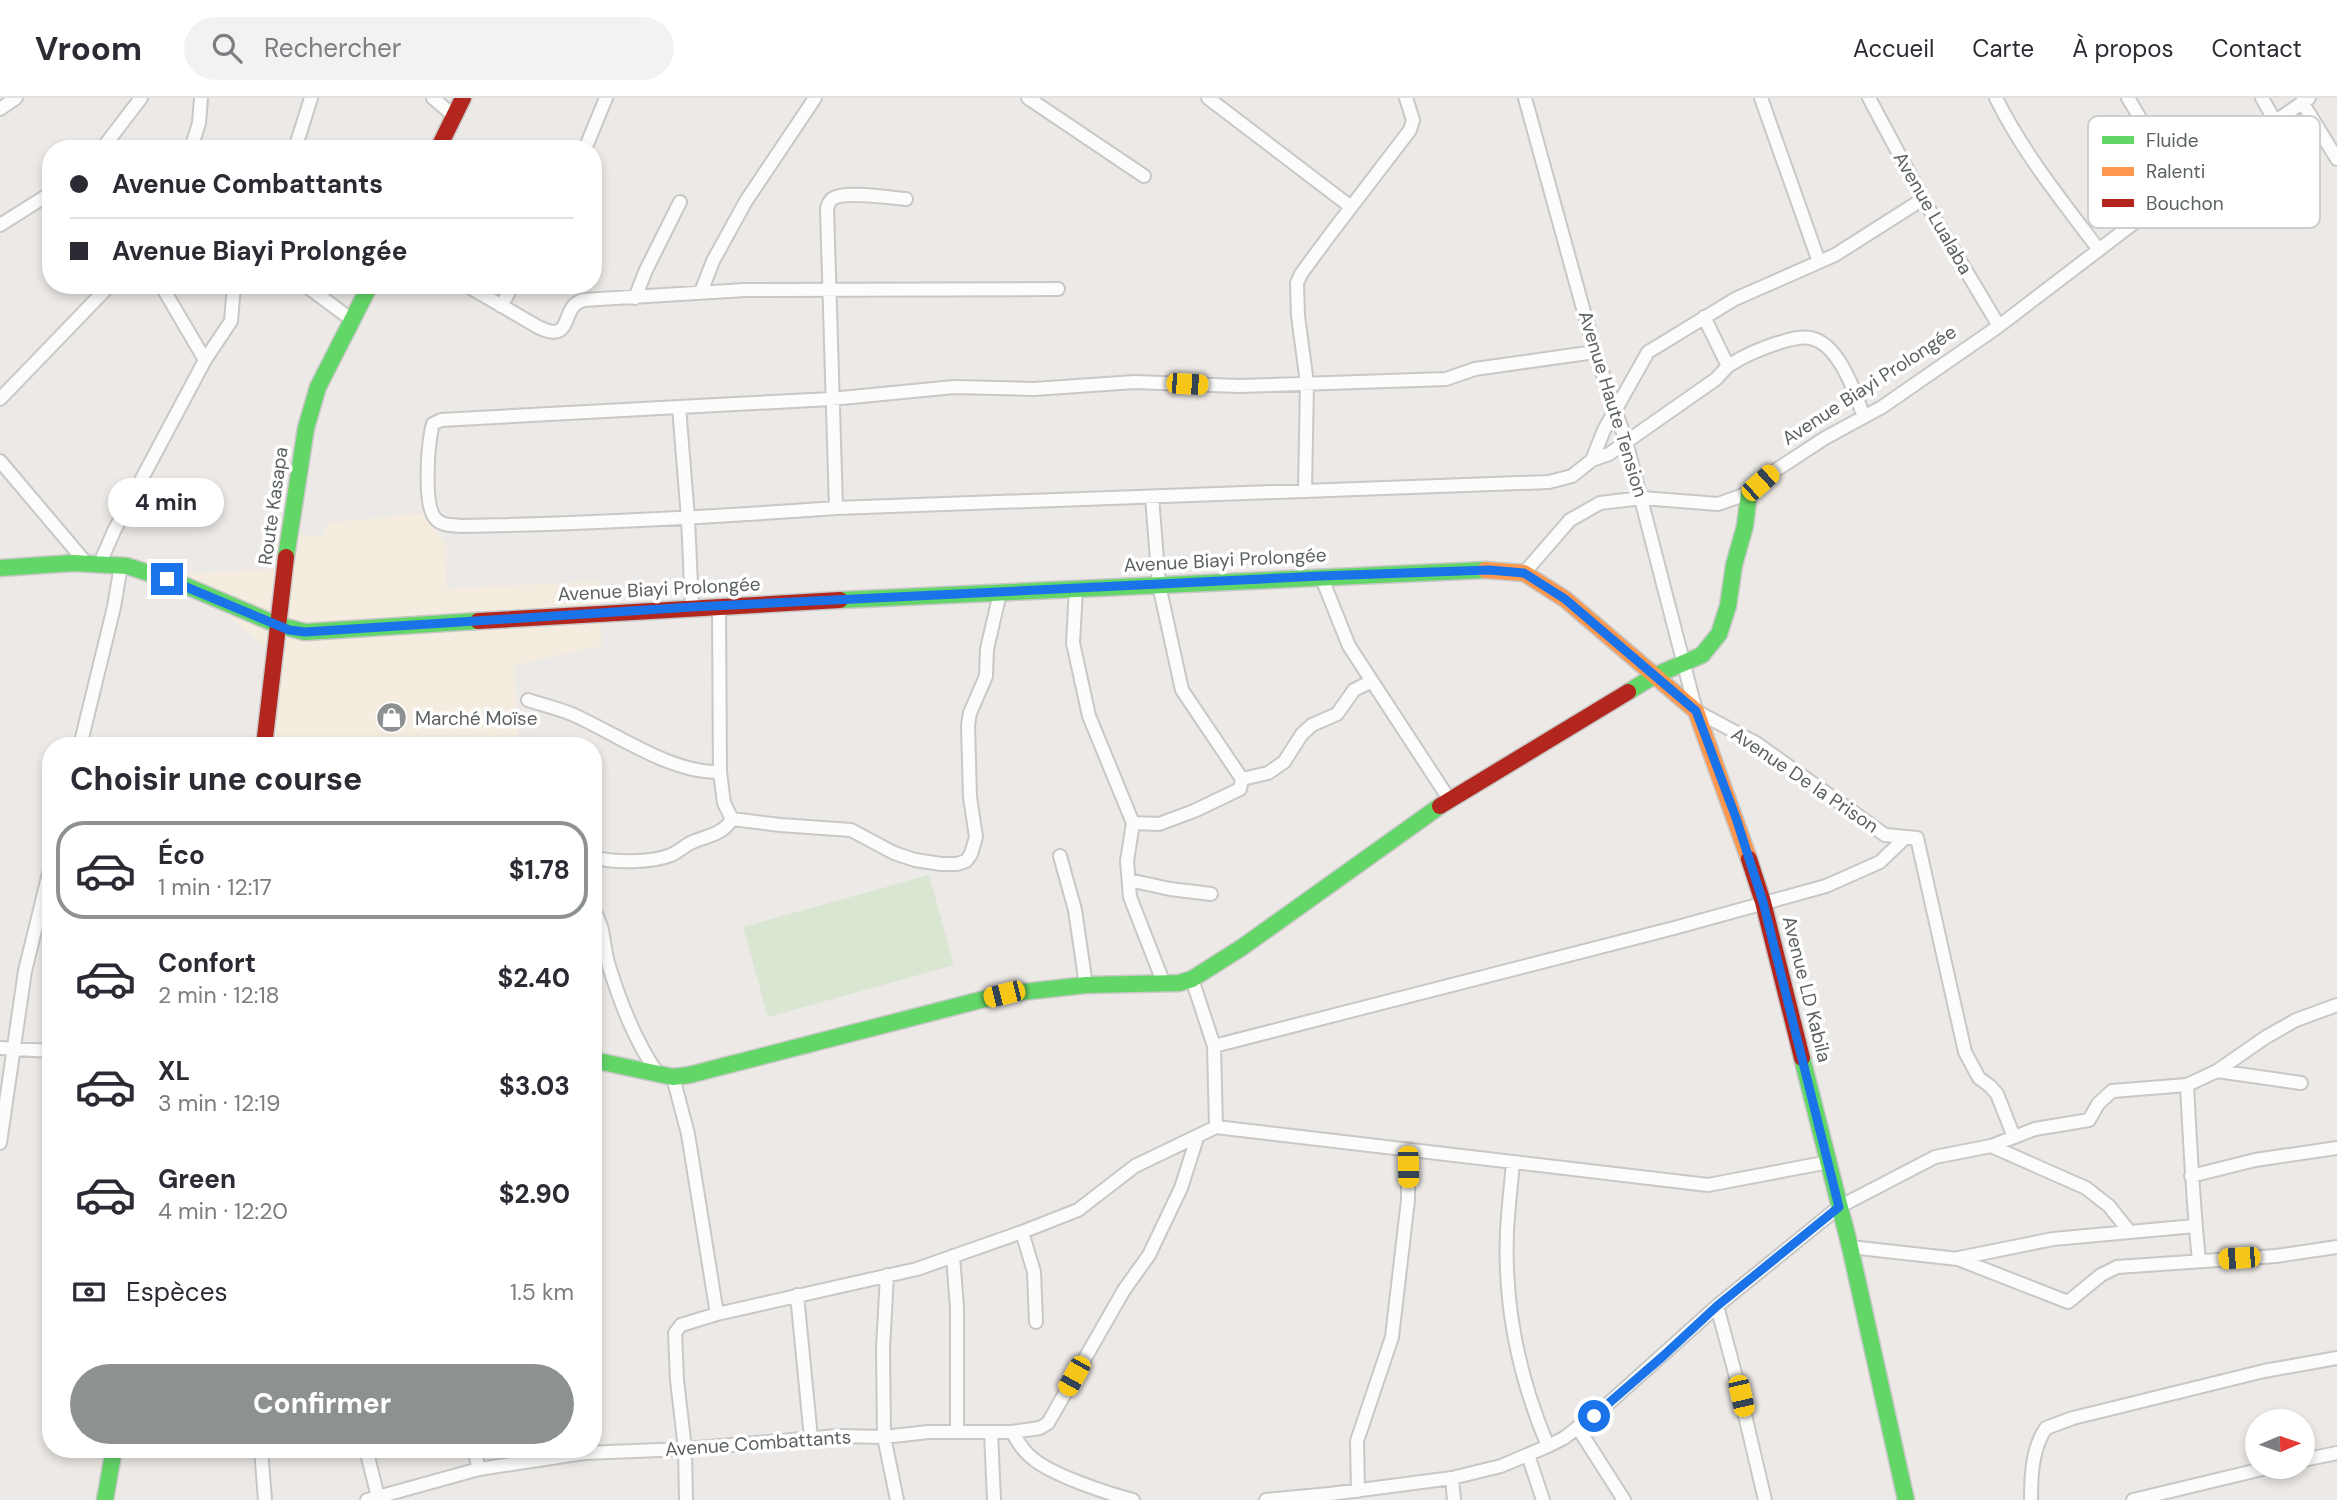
<!DOCTYPE html>
<html lang="fr">
<meta charset="utf-8">
<style>
body{margin:0;font-family:"DM Sans",sans-serif;background:#f2f2f3;color:#2b2b33;height:100vh;display:flex;flex-direction:column;font-size:26px;white-space:nowrap}
*{box-sizing:border-box;margin:0}
p{font-size:23px;color:#7c7c81}
.icon{flex:none;width:38px;height:38px;fill:none;stroke:currentColor;stroke-width:2;stroke-linecap:round;stroke-linejoin:round}
.map{position:relative;flex:1;overflow:hidden}
.sheet{position:absolute;left:42px;top:639px;width:560px;height:721px;display:flex;flex-direction:column;background:#fff;border-radius:28px;box-shadow:0 4px 10px #0003}
.sheet>*{flex:none}
.hud{position:absolute;left:42px;top:42px;width:560px;height:154px;border-radius:28px;box-shadow:0 4px 10px #0003;display:grid;align-content:center;height:154px;padding:0 28px;background:#fff}
.needle{width:46px;rotate:88deg}
.controls{position:absolute;left:2245px;top:1311px;display:grid;gap:14px}
.controls a{display:grid;place-items:center;width:70px;height:70px;border-radius:50%;background:#fff;box-shadow:0 4px 10px #0003;font-size:35px}
.end{position:absolute;width:32px;height:32px;margin:-16px;border:9px solid #1a73e8;background:#fff;box-shadow:0 0 0 4px #fff}
.from{border-radius:50%}
.bubble{position:absolute;height:49px;border-radius:24px;background:#fff;box-shadow:0 4px 10px #0003;font-size:23px;font-weight:700;line-height:49px;text-align:center}
.car{position:absolute;width:21px;height:42px;margin:-21px -10px;border-radius:9px;box-shadow:0 0 5px 2px #0007;background:linear-gradient(#f5c518 24%,#345 0 40%,#f5c518 0 76%,#345 0 86%,#f5c518 0)}
.hud b{display:flex;align-items:center;gap:24px;height:66px;font-size:26px}
.hud b+b{border-top:2px solid #e1e1e2}
.hud i{width:18px;height:18px;background:#2b2b33}
ul{padding:0;list-style:none}
li{display:flex;align-items:center;gap:21px;height:98px;margin:0 14px 10px;padding:0 14px;border:4px solid transparent;border-radius:28px}
li div{flex:1}
li b{display:block;font-size:26px}
li em{font-style:normal;font-weight:700}
li.on{border-color:#8e9192}
li>.icon{width:63px;height:63px;stroke-width:1.5}
h2{padding:0 28px;font-size:32px;line-height:84px}
.pay{display:flex;align-items:center;gap:18px;height:77px;padding:0 28px;font-size:26px}
.pay p{margin-inline-start:auto}
.action{display:flex;gap:14px;margin-top:auto;padding:14px 28px}
.action a{flex:1;height:80px;border-radius:42px;background:#8e9192;color:#fff;font-size:28px;font-weight:700;line-height:80px;text-align:center}
header{display:flex;align-items:center;gap:42px;box-sizing:border-box;height:98px;padding:0 35px;background:#fff;border-bottom:2px solid #e1e1e2}
header strong{font-size:33px}
nav{display:flex;gap:38px;margin-inline-start:auto;font-size:24px}
.search{width:490px;height:63px;background:#f2f2f3;display:flex;align-items:center;gap:18px;box-sizing:border-box;padding:0 24px;border-radius:38px;color:#7c7c81;font-size:26px}
.map>svg:first-child{display:block}
</style>
<header>
<strong>Vroom</strong>
<div class="search"><svg class="icon" aria-label="search" viewBox="0 0 24 24"><circle cx="10" cy="10" r="6"/><path d="M15 15l6 6"/></svg>Rechercher</div>
<nav><a>Accueil</a><a>Carte</a><a>À propos</a><a>Contact</a></nav>
</header>
<div class="map">
<svg width="2337" height="1402" viewBox="0 0 2337 1402">
<rect width="100%" height="100%" fill="#ece9e6"/>
<path fill="#f5ece0" d="M424,415L447,448L446,491L598,483L602,548L514,567L518,635L515,647H267L274,555L225,516L186,476L273,471L279,436L323,438L328,425Z"/>
<path fill="#d8e6d2" d="M929,777L954,867L768,919L743,829Z"/>
<g fill="none" stroke-linecap="round" stroke-linejoin="round">
<defs>
<path id="street" d="M433,0L454,18
M1028,0L1144,78
M1208,0L1351,109
M1525,0L1595,254L1626,343L1696,613L1756,645L1885,737L1917,740L1965,954L1979,980L1990,988L1997,996L2014,1039
M1761,0L1819,164
M1869,0L1923,101L1999,228
M1996,0C2023,55 2063,104 2099,152
M2128,0L2181,89
M2262,0L2275,23
M2302,4L2337,61
M0,11L16,0
M102,51L141,0
M191,51L199,25L201,0
M295,51L311,0
M585,51L606,0
M0,127L51,95
M161,187L205,262
M305,187L352,222
M466,187L538,229C575,247 559,209 583,202L745,192L1058,191
M701,194L713,163L746,103L815,0
M635,200L646,172L680,104
M501,208L513,187
M1728,268C1745,257 1759,251 1778,245C1788,242 1800,238 1810,240C1839,245 1855,295 1864,319
M0,301L110,187
M679,309L831,301L954,289L1034,291L1135,284L1239,288L1446,281L1475,271L1595,254
M1592,362L1609,356L1716,281L1728,268L1704,219
M0,363L87,466
M1305,393L1307,285L1298,218L1297,185L1301,176L1329,138L1410,32L1413,22L1406,0
M836,410L827,111C828,106 829,104 832,101C844,92 890,100 906,101
M100,465L114,433L205,262L231,223L234,187
M1524,475L1570,422L1600,405L1642,400L1718,406L1749,395L1770,376L1825,340L1882,309L1999,228L2181,89L2309,0
M1321,478L1349,548L1449,701
M1076,491L1073,545L1089,618L1133,725L1127,763L1130,799L1164,886
M719,508L720,674L724,705L732,721L780,727L851,732L894,755L915,762L941,766H957L966,763L971,756L976,739L970,699L968,627L970,615L986,578L987,551L1000,495
M692,509L688,420L679,309L441,322L433,326C428,344 423,406 435,420C441,428 452,427 461,428C586,426 711,419 836,410L1549,384L1572,378L1592,362L1604,332L1648,254L1735,201L1835,157L1923,101
M528,602C543,607 560,611 574,617C618,637 673,676 720,674
M80,648L114,509L121,467
M1242,681L1268,675L1284,664L1302,636L1312,627L1337,616L1354,592L1372,583
M1133,725L1159,726L1194,713L1240,691L1242,681L1182,592L1159,487L1152,399
M1060,758L1075,812L1086,887
M593,759C613,765 651,765 671,757C680,753 686,746 695,743C710,737 723,736 732,721
M1129,782L1170,791L1211,796
M593,811C606,831 602,847 609,868C621,907 635,943 658,976
M1192,881L1214,948L1216,1029
M1214,948L1674,830L1826,788L1880,764L1906,739
M0,950L51,953
M2217,973L2301,985
M673,979L688,1036L717,1216
M2187,987C2190,1046 2193,1104 2199,1163
M0,1045L25,873L51,767
M1991,1048L2086,1090L2109,1108L2129,1133
M1513,1065C1511,1088 1508,1111 1507,1134C1504,1207 1519,1280 1548,1348
M2191,1078L2255,1062L2337,1050
M1022,1134L1034,1174L1036,1224
M1850,1149L1958,1161L2068,1204L2101,1177L2117,1169L2276,1158L2337,1149
M953,1158L957,1209V1334
M1959,1160L2053,1141L2195,1128
M887,1177L883,1250L884,1339L897,1402
M797,1197L811,1340
M1717,1208L1735,1275L1765,1402
M1578,1330L1624,1402
M991,1334L994,1402
M1012,1334L1040,1330L1048,1325L1124,1192L1149,1157L1181,1090L1197,1040
M261,1351L265,1402
M366,1351L378,1399
M474,1351L479,1371
M1528,1357L1543,1402
M2303,1362L2337,1355
M1452,1380L1454,1402
M1358,1393L1357,1343L1392,1239L1408,1102V1053
M367,1402L479,1371L584,1355L685,1351L837,1338L884,1339L928,1334H1012C1018,1344 1023,1353 1032,1360C1052,1377 1106,1395 1133,1402
M686,1402L685,1351L677,1282L675,1235L681,1227L717,1216L917,1171L1022,1134L1078,1112L1135,1068L1216,1029L1708,1087L1829,1064
M1266,1402L1330,1396L1452,1380L1501,1368L1548,1348L1564,1340L1609,1305L1717,1208L1839,1109L1935,1059L1991,1048L2035,1031L2089,1022L2098,1006L2112,993L2187,987L2217,973L2266,939L2296,922L2337,907
M2031,1402C2031,1378 2032,1350 2046,1330L2073,1320L2264,1273L2337,1260
M2133,1402L2275,1368"/>
<path id="fast" d="M286,459L306,330L318,289L370,187
M0,470L73,465L127,468L179,485L278,527L305,534L478,523
M840,502L1485,472
M1628,594L1654,578L1702,557L1719,536L1728,508L1734,467L1745,428L1749,395
M1802,960L1850,1149L1906,1402
M593,962L673,979L689,977L1004,896L1086,887L1179,885L1192,881L1241,850L1440,708
M105,1402L114,1351"/>
<path id="slow" d="M1485,472L1524,475L1565,501L1696,613L1749,761"/>
<path id="jam" d="M438,51L463,0
M478,523L840,502
M264,648L286,459
M1440,708L1628,594
M1749,761L1763,804L1802,960"/>
</defs>
<use href="#street" stroke="#c8c8c8" stroke-width="16"/>
<use href="#fast" stroke="#c8c8c7" stroke-width="19"/>
<use href="#slow" stroke="#c8c8c7" stroke-width="19"/>
<use href="#jam" stroke="#c8c8c7" stroke-width="19"/>
<use href="#street" stroke="#fcfcfb" stroke-width="12"/>
<use href="#fast" stroke="#63d668" stroke-width="16"/>
<use href="#slow" stroke="#ff974d" stroke-width="16"/>
<use href="#jam" stroke="#b3261e" stroke-width="16"/>
</g>
<g fill="none" stroke-linecap="round" stroke-linejoin="round">
<path stroke="#1a73e8" stroke-width="9" d="M167,481L289,532L305,534L692,509L1321,478L1489,472L1524,475L1565,501L1696,613L1736,720L1763,804L1839,1109L1717,1208L1662,1259L1594,1318"/>
</g>
<defs>
<symbol id="shop-disc" viewBox="-11 -11 22 22"><circle r="9.5" fill="#8e9192" stroke="#fff"/><path d="M-5-2.5h2.3a2.7 3.5 0 0 1 5.4 0H5L5.5 6h-11ZM-1.5-2.5h3a1.5 2.3 0 0 0-3 0Z" fill="#fff"/></symbol>
</defs>
<g fill-rule="evenodd">
<use href="#shop-disc" x="374" y="602" width="35" height="35"/>
</g>
<g text-anchor="middle" dominant-baseline="central" stroke-width="7" stroke-linejoin="round" paint-order="stroke">
<g font-size="19" fill="#5c6164" stroke="#fff">
<text transform="translate(1933 115) rotate(60)">Avenue Lualaba</text>
<text transform="translate(1869 287) rotate(-33)">Avenue Biayi Prolongée</text>
<text transform="translate(1613 306) rotate(73)">Avenue Haute Tension</text>
<text transform="translate(273 408) rotate(-82)">Route Kasapa</text>
<text transform="translate(1225 462) rotate(-3)">Avenue Biayi Prolongée</text>
<text transform="translate(659 491) rotate(-3)">Avenue Biayi Prolongée</text>
<text transform="translate(1805 682) rotate(34)">Avenue De la Prison</text>
<text transform="translate(1807 891) rotate(76)">Avenue LD Kabila</text>
<text transform="translate(758 1345) rotate(-4)">Avenue Combattants</text>
</g>
<g font-size="19" fill="#5c6164" stroke="#fff" text-anchor="start">
<text x="415" y="620">Marché Moïse</text>
</g>
</g>
<rect x="2088" y="18" width="232" height="112" rx="10" fill="#fff" stroke="#ced0d0" stroke-width="2"/>
<rect x="2102" y="38" width="32" height="8" fill="#63d668"/>
<rect x="2102" y="69" width="32" height="9" fill="#ff974d"/>
<rect x="2102" y="101" width="32" height="8" fill="#b3261e"/>
<g font-size="19" fill="#5c6164">
<text x="2146" y="49">Fluide</text>
<text x="2146" y="80">Ralenti</text>
<text x="2146" y="112">Bouchon</text>
</g>
</svg>
<div class="controls">
<a><svg class="needle" viewBox="-14 -14 28 28"><path d="M0-13l5 13h-10z" fill="#e53935"/><path d="M0 13l5-13h-10z" fill="#7c7c81"/></svg></a>
</div>
<i class="end from" style="left:1594px;top:1318px"></i>
<i class="end" style="left:167px;top:481px"></i>
<div class="bubble" style="left:108px;top:380px;width:116px">4 min</div>
<i class="car" style="left:1187px;top:286px;rotate:93deg"></i>
<i class="car" style="left:1760px;top:385px;rotate:48deg"></i>
<i class="car" style="left:1004px;top:896px;rotate:256deg"></i>
<i class="car" style="left:1408px;top:1069px;rotate:179deg"></i>
<i class="car" style="left:2239px;top:1160px;rotate:266deg"></i>
<i class="car" style="left:1074px;top:1278px;rotate:209deg"></i>
<i class="car" style="left:1741px;top:1298px;rotate:167deg"></i>
<div class="hud">
<b><i class="from"></i>Avenue Combattants</b>
<b><i></i>Avenue Biayi Prolongée</b>
</div>
<section class="sheet">
<h2>Choisir une course</h2>
<ul>
<li class="on"><svg class="icon" aria-label="car" viewBox="0 0 24 24"><path d="M5 17H2v-5l4-1 3-4h7l3 4 3 1v5h-3M9 17h6M6 11h13"/><circle cx="7" cy="17" r="2"/><circle cx="17" cy="17" r="2"/></svg><div><b>Éco</b><p>1 min · 12:17</p></div><em>$1.78</em></li>
<li><svg class="icon" aria-label="car" viewBox="0 0 24 24"><path d="M5 17H2v-5l4-1 3-4h7l3 4 3 1v5h-3M9 17h6M6 11h13"/><circle cx="7" cy="17" r="2"/><circle cx="17" cy="17" r="2"/></svg><div><b>Confort</b><p>2 min · 12:18</p></div><em>$2.40</em></li>
<li><svg class="icon" aria-label="car" viewBox="0 0 24 24"><path d="M5 17H2v-5l4-1 3-4h7l3 4 3 1v5h-3M9 17h6M6 11h13"/><circle cx="7" cy="17" r="2"/><circle cx="17" cy="17" r="2"/></svg><div><b>XL</b><p>3 min · 12:19</p></div><em>$3.03</em></li>
<li><svg class="icon" aria-label="car" viewBox="0 0 24 24"><path d="M5 17H2v-5l4-1 3-4h7l3 4 3 1v5h-3M9 17h6M6 11h13"/><circle cx="7" cy="17" r="2"/><circle cx="17" cy="17" r="2"/></svg><div><b>Green</b><p>4 min · 12:20</p></div><em>$2.90</em></li>
</ul>
<div class="pay"><svg class="icon" aria-label="cash" viewBox="0 0 24 24"><path d="M3 7h18v10H3z"/><circle cx="12" cy="12" r="2"/></svg>Espèces<p>1.5 km</p></div>
<div class="action"><a>Confirmer</a></div>
</section>
</div>
